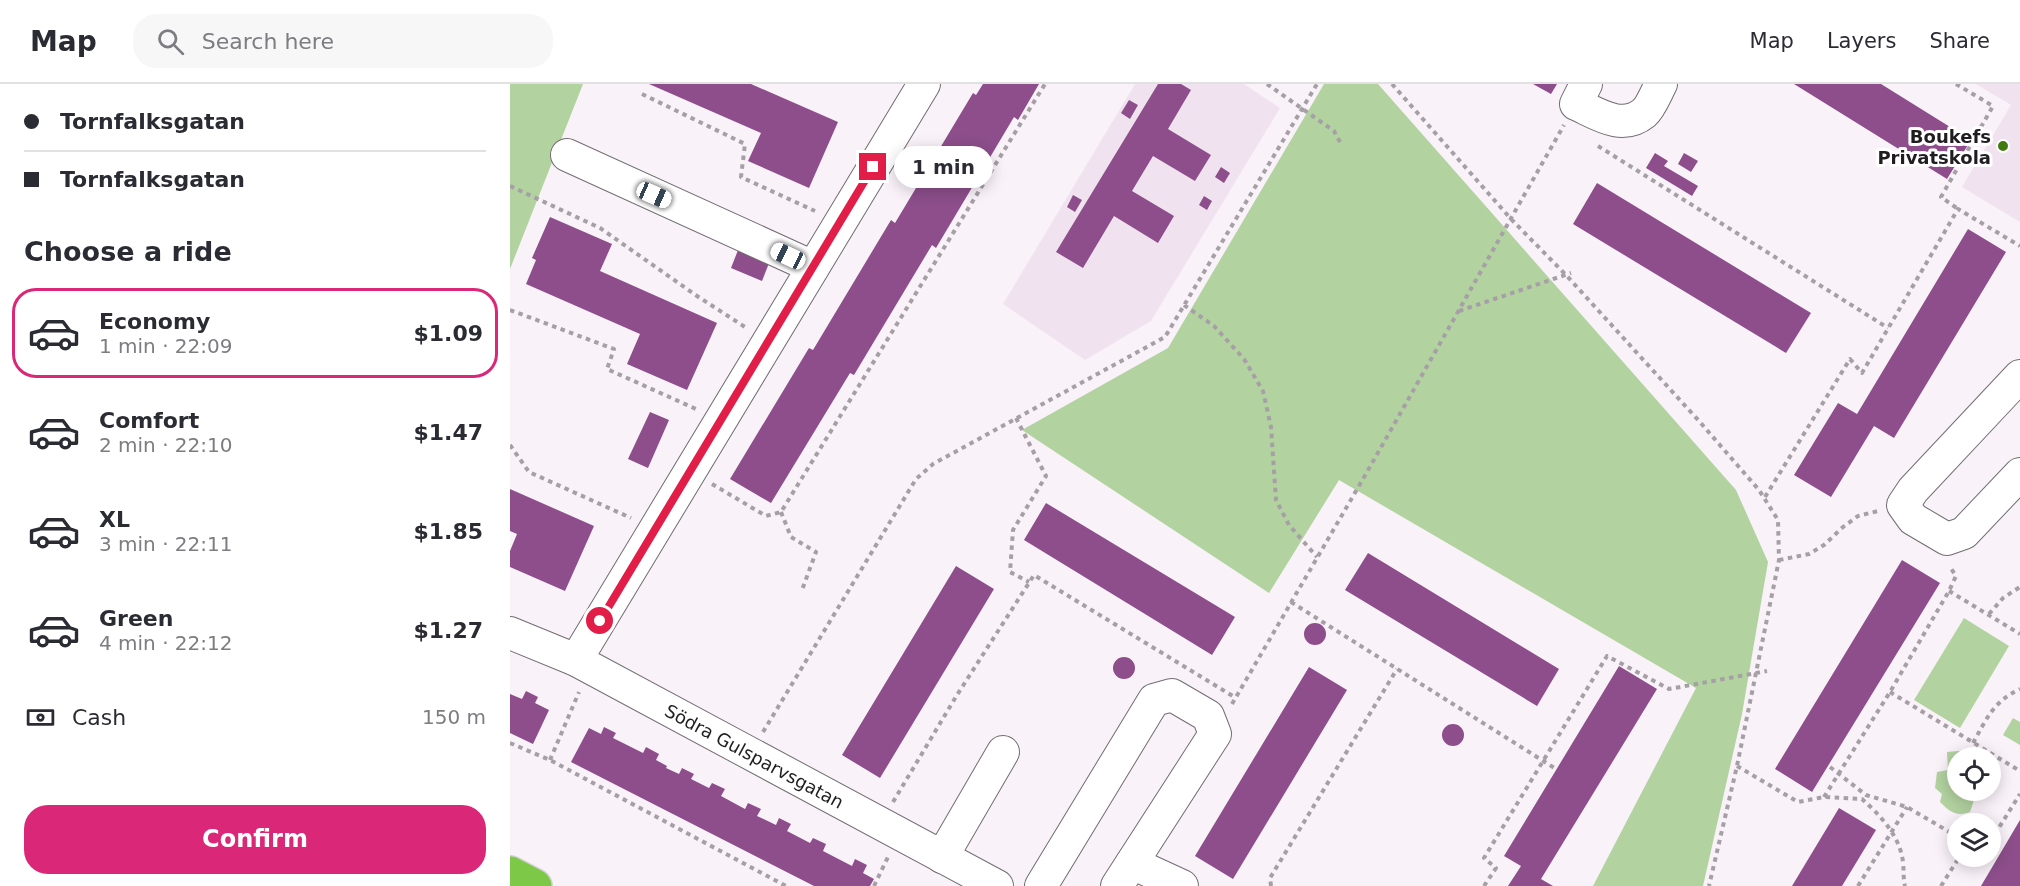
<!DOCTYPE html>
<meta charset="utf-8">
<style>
body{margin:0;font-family:"DejaVu Sans",sans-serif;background:#f7f7f7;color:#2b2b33;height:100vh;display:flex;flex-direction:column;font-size:22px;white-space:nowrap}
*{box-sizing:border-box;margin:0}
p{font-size:20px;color:#7c7c81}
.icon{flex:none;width:33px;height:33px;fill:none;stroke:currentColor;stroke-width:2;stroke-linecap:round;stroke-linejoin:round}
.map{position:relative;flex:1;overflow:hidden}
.drawer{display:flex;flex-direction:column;background:#fff;width:510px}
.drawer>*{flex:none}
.banner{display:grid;align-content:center;height:132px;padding:0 24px;background:#fff}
.fabs{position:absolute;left:1437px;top:663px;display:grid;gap:12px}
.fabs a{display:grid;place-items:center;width:54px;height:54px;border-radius:50%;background:#fff;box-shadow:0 3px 15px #0003;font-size:30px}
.end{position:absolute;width:27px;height:27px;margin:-14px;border:8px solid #e11d48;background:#fff;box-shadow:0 0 0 3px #fff}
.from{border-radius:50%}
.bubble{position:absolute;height:42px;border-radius:21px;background:#fff;box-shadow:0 3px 15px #0003;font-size:20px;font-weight:700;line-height:42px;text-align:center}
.car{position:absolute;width:18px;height:36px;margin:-18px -9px;border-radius:8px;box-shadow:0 0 4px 2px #0007;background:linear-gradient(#fff 24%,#345 0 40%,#fff 0 76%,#345 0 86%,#fff 0)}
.banner b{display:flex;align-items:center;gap:21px;height:57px;font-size:22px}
.banner b+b{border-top:2px solid #e1e1e2}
.banner i{width:15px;height:15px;background:#2b2b33}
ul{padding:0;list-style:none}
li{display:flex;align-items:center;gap:18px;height:90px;margin:0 12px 9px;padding:0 12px;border:3px solid transparent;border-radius:24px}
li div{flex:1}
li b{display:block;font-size:22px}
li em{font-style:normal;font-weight:700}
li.on{border-color:#db2777}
li>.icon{width:54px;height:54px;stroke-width:1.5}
h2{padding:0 24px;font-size:27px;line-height:72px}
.pay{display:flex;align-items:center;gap:15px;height:66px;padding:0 24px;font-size:22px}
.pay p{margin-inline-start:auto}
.action{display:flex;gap:12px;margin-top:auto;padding:12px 24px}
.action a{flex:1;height:69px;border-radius:24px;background:#db2777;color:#fff;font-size:24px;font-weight:700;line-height:69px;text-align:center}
header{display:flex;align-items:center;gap:36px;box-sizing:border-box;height:84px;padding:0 30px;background:#fff;border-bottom:2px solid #e1e1e2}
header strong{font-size:28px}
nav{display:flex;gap:33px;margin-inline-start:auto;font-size:21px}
.search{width:420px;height:54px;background:#f7f7f7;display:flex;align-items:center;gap:15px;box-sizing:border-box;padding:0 21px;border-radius:24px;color:#7c7c81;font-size:22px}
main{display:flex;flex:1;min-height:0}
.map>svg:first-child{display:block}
</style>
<header>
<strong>Map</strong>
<div class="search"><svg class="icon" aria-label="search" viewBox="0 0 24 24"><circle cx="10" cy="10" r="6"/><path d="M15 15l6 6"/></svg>Search here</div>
<nav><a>Map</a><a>Layers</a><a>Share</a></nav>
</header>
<main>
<section class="drawer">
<div class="banner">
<b><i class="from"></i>Tornfalksgatan</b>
<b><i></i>Tornfalksgatan</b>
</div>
<h2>Choose a ride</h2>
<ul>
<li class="on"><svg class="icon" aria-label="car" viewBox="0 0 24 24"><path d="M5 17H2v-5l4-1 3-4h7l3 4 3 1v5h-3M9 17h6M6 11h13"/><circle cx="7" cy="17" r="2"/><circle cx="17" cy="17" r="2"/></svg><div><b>Economy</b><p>1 min · 22:09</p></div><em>$1.09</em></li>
<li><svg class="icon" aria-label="car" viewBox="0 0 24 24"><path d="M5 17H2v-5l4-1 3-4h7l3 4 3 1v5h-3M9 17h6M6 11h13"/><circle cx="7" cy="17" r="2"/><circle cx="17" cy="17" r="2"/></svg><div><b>Comfort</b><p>2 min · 22:10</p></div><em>$1.47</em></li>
<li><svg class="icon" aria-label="car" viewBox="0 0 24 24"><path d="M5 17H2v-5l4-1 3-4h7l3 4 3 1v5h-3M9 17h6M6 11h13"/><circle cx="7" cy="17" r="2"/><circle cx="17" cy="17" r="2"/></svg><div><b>XL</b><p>3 min · 22:11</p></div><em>$1.85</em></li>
<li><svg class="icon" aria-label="car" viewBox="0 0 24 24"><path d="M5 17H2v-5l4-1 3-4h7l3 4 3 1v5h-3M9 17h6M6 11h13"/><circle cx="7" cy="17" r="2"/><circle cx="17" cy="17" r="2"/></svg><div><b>Green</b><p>4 min · 22:12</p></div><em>$1.27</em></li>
</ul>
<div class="pay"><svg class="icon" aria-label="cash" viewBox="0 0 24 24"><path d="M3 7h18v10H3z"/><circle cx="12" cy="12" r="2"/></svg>Cash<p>150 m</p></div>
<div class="action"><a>Confirm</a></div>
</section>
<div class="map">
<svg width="1510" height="802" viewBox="0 0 1510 802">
<rect width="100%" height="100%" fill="#f9f2f9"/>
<path fill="#f0e3ef" d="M625,0H734L770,24L641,237L575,276L493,220Z
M1466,0H1510V138L1452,103L1501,21Z"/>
<path fill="#b2d2a0" d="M0,0H73L0,185Z
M814,0H868L1226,406L1258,478L1232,630L1193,802H1083L1186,604L829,396L759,509L512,346L658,264Z
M1454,534L1499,562L1450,644L1404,616Z
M1503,634L1510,638V661L1493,651Z
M1461,664L1470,669V673L1448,674V706L1462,707L1460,708L1464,716L1460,728C1446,733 1440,728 1430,718L1432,710L1425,704L1427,688L1438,686L1437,668L1459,666Z"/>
<path fill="#8d4e8b" d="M139,0H241L328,38L299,104L238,77L251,49Z
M473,0H529L508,36L504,33L426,164L422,161L344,291L340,289L261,419L220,395L299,264L303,266L381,136L385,139L463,9L466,11Z
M648,0H671L681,6L658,45L701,71L685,97L643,72L622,107L664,132L648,159L604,132L573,184L546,168Z
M1023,0H1047L1041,10Z
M1284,0H1371L1461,56L1437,95Z
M619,16L628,21L620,35L611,29Z
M1145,69L1158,77L1154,82L1188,102L1182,112L1136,84Z
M1174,69L1188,77L1181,88L1168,80Z
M711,83L720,89L714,99L705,93Z
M1087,99L1301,229L1276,269L1063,140Z
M563,111L572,116L565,128L557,123Z
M694,112L702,117L697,126L689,121Z
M40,133L102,160L90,187L207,239L177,306L117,280L130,250L16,200L26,176L22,174Z
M1458,145L1496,168L1384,354L1364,342L1321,413L1284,391L1328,319L1347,330Z
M230,161L261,174L252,197L221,184Z
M140,328L159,336L138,384L118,375Z
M0,405L84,442L55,507L0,483V467L7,450L0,447Z
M536,419L725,533L702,571L514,456Z
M858,469L1049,585L1027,622L835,506Z
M1392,476L1430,499L1302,708L1265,685Z
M446,482L484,505L370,694L332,671Z
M794 550a11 11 0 1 1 22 0a11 11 0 1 1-22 0Z
M603 584a11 11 0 1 1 22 0a11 11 0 1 1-22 0Z
M1109,582L1147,605L1031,795L1043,802H998L1011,782L994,772Z
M799,583L837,606L723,795L685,772Z
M16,607L28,613L25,619L39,626L23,660L0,649V610L12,615Z
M932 651a11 11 0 1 1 22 0a11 11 0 1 1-22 0Z
M94,643L106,649L103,654L133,669L136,663L149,670L146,676L157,682L156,684L169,690L172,684L184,690L181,695L199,704L202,699L215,705L211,712L235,725L238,719L251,725L247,732L266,741L269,734L281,740L277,747L300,759L303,754L316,760L313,767L342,782L345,775L357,781L353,789L364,795L360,802H304L61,678L79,644L91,650Z
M1329,724L1366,746L1332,802H1282Z
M1510,736V802H1471Z"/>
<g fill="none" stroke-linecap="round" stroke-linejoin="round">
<defs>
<g id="minor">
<path d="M1076,0L1066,20C1088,30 1112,47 1134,29C1141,23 1146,9 1151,0"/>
<path d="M57,71L303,183"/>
<path d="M1510,292L1403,406L1393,421L1403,435L1437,455L1454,449L1510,390"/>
<path id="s1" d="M0,549L66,576L487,802"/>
<path d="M66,576L414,0"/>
<path d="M432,773L493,668"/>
<path d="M622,779L672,802"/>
<path d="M531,802L644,616L662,611L698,632L705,650L607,802"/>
</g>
<path id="highway" d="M0,789L25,802"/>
</defs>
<use href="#minor" stroke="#736d73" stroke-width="34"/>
<use href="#highway" stroke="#d2d2d2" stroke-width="36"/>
<path stroke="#a6a0a6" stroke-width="4" stroke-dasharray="4.5 4.5" stroke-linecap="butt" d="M757,0L824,47L832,62
M882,0L1001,135L1056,191L1189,337L1249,406L1268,436L1269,476L1227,682L1199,802
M1446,0L1483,22L1431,113L1448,125
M132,10L235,60L231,93L305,127
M1088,62L1378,244
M0,102L90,144L187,212L235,243
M674,221L704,242L734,275L753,307L761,343L766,416L779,441L807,473
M0,226L104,265L97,285L186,325
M949,227L1061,189
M506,334L536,392L503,446L500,488L519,498
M0,361L19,388L121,434
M202,400L256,432L271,428L535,0
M1255,413L1340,275L1352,289L1448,125L1510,162
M271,428L281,453L306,468L292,506
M1269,476L1299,470L1314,461L1333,443L1348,432L1368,427
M1439,507L1510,550
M781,518L1046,685
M1479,530L1493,514L1510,503
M1380,608L1510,687
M722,620L853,395L1054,41
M253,648L406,395L423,380L655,253L807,0
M0,659L40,676L276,802
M1463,659C1477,634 1483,618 1510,605
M40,676L69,608
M1227,682L1288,718L1314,713L1352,715C1370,731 1390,752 1393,778C1394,787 1393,794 1395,802
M1320,683L1356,711L1397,723L1448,753
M1314,713L1380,608L1439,507L1446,492L1440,483
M383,718L447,611L524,491L726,614
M1480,758L1510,710
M364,802L378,773
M761,802L760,794L887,585
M974,802L986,784L974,774L1097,572L1159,605L1257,587
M1348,802L1397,723
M1431,802L1450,772"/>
<use href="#minor" stroke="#fff" stroke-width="32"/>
<use href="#highway" stroke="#7ec847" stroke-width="33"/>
</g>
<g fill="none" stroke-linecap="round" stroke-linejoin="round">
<path stroke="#e11d48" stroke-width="8" d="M90,537L363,83"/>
</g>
<circle fill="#437a0f" stroke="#fff" stroke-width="2" cx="1493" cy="62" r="6"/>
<g text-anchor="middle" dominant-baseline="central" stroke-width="6" stroke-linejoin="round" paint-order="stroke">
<g font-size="18" font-weight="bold" fill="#201d20" stroke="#fff" text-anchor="end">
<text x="1481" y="52">Boukefs<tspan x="1481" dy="21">Privatskola</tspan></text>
</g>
<g font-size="18" fill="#201d20" stroke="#fff">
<text stroke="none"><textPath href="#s1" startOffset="274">Södra Gulsparvsgatan</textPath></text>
</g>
</g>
</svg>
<div class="fabs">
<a><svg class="icon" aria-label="locate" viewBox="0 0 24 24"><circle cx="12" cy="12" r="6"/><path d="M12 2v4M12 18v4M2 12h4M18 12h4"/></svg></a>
<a><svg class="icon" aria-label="layers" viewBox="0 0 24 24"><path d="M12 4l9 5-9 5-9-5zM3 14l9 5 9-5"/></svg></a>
</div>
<i class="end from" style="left:90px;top:537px"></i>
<i class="end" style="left:363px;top:83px"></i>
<div class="bubble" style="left:384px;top:62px;width:99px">1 min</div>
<i class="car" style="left:144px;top:111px;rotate:114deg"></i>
<i class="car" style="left:278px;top:172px;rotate:295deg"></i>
</div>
</main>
